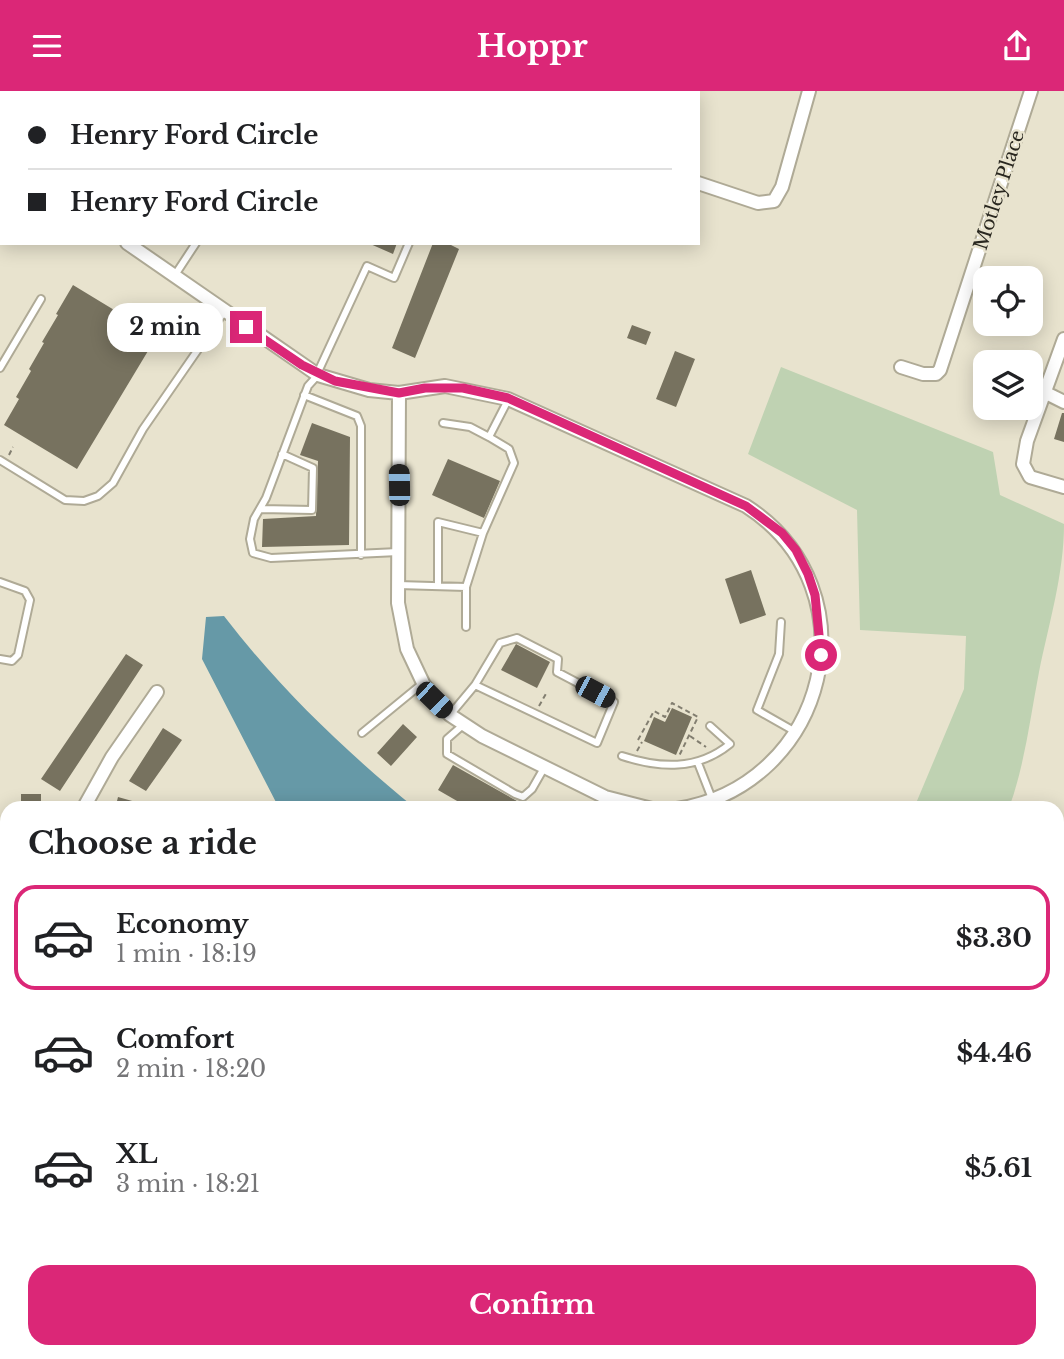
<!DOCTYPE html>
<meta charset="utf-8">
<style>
body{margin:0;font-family:"Libre Baskerville",serif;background:#f2f2f2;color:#202124;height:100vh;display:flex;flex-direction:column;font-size:26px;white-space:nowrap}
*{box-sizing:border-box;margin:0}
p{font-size:23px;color:#757577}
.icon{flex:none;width:38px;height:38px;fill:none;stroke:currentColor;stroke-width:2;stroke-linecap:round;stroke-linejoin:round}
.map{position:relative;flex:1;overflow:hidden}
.details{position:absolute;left:0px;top:710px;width:1064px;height:558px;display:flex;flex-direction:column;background:#fff;border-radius:21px 21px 0 0;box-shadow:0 4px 18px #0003}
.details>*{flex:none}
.guide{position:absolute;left:0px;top:0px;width:700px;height:154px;box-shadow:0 4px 18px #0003;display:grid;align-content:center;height:154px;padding:0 28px;background:#fff}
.tools{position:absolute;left:973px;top:175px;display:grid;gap:14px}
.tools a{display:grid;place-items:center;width:70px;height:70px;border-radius:14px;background:#fff;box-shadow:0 4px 18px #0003;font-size:35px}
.end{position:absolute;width:32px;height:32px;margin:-16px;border:9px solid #db2777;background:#fff;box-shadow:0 0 0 4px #fff}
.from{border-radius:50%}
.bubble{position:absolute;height:49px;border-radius:21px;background:#fff;box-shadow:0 4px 18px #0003;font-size:23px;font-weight:700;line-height:49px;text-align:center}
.car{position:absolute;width:21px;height:42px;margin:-21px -10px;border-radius:9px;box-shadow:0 0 5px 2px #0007;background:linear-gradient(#222 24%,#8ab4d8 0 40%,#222 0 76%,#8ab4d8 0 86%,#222 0)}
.guide b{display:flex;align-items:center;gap:24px;height:66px;font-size:26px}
.guide b+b{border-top:2px solid #e0e0e0}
.guide i{width:18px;height:18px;background:#202124}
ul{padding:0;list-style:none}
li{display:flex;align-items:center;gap:21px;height:105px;margin:0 14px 10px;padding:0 14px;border:4px solid transparent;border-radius:21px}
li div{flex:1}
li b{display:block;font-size:26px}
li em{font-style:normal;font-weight:700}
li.current{border-color:#db2777}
li>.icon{width:63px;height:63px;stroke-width:1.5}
h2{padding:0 28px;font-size:32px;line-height:84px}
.button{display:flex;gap:14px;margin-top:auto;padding:14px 28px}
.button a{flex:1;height:80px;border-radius:21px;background:#db2777;color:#fff;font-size:28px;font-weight:700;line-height:80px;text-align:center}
header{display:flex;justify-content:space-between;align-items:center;height:91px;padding:0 28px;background:#db2777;color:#fff;font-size:32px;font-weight:700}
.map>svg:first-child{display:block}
</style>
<header><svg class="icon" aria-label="menu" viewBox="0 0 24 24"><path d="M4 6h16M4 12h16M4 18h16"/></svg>Hoppr<svg class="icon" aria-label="share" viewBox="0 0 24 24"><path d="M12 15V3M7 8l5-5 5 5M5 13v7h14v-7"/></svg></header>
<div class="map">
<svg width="1064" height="1268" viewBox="0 0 1064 1268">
<rect width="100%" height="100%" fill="#e8e3ce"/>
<path fill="#bfd2b2" d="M781,276L993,361L1000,404L1064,433C1064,483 1049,532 1039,581C1030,627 1025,673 1009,717H914L964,598L966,545L860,539L857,419L748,363Z
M1064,792V1069L1057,1068V802L1060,803Z"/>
<path fill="#6699a7" d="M224,525C280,598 344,659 415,717H279L202,568L206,526Z"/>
<path fill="#77725f" d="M368,152H397L393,163Z
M433,152H447L459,158L415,267L392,257Z
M73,194L157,245L77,378L4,334L19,308L16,306L31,280L29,278L44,252L42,251L58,224L56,223Z
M632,234L651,241L646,254L627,247Z
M675,260L695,268L676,316L656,308Z
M1062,322H1064V351L1054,348Z
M312,332L350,346L349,454L262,456L263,428L316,425L318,370L300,364Z
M448,368L500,390L484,427L432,404Z
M751,479L766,524L740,533L725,488Z
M516,553L550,571L537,597L501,579Z
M126,563L143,574L60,700L41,688Z
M672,617L692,626L676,664L644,650L654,626L665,631Z
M403,633L417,646L391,675L377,662Z
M163,637L182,649L146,700L129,690Z
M453,674L517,710L513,718H471L438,699Z
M21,703H41V718H21Z
M118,706L150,715L149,718H115Z"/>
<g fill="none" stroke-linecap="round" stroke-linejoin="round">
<defs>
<path id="service" d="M21,2L22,0
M0,31L2,30
M0,66L2,67
M175,184L196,152
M0,277L41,208
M317,283L367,175L394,187L409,152
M318,284L308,295L266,407L254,428L250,448L253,462L271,467L398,461
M304,304L357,325L361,335V464
M443,332L470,336L489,346
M0,369L65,409L84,410L98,405L113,392L143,338L224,221
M261,418L312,419L313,377L282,363
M0,491L25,500L30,509L18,564L12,570L0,568
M398,494L466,496
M438,494V431L483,442
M781,531L779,563L757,619L794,640
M466,536V496L483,442L514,372L509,358L489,346L508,309
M450,624L475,594L597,652L614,611L557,581L558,568L517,547L500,552L475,594
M463,634L447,648V663L515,703L523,706L532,698L544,677
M362,642L423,592
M622,665C659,677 697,680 730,653L710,635
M698,672L716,718
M0,1121L7,1120
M0,1151L7,1152"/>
<path id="minor" d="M565,2L566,0
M698,92L758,112L774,110L782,96L809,0
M127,152L318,284L369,299L399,302
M1064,248L1027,350L1023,373L1030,386L1064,396
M901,276L923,283H936L940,279L1031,0
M1046,302L1064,311
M83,718L112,666L157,601
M652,718L605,706L482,645L450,624L424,594L407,558L398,512L399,302L445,295L508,308L746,415C876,499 828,694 677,718
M0,796H7
M0,1085H7
M1057,1159L1064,1160
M0,1206L7,1211
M0,1258L7,1255
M224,1262L225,1268
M775,1262L777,1268
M442,1268L444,1262"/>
<path id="tertiary" d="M88,2L89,0
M0,127L2,125"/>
</defs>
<use href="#service" stroke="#afaa96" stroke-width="10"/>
<use href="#minor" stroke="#afaa96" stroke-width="16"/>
<use href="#tertiary" stroke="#afaa96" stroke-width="18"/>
<path stroke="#827e70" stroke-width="2" stroke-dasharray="5 3.5" stroke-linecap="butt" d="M9,364L13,356
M539,615L547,601
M690,645L706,656
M638,649L654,620L665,626L672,612L698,626L679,665
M637,660L642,651"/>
<use href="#service" stroke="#fff" stroke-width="6"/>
<use href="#minor" stroke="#fff" stroke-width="12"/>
<use href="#tertiary" stroke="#fff" stroke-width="14"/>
</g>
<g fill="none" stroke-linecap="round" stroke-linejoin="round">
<path stroke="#db2777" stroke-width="9" d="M246,236L302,274L335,290L399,302L425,297H463L508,307L746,415L782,442L796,459L808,483L815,504L821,564"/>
</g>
<g text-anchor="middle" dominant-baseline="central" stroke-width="5" stroke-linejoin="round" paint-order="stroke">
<g font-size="19" fill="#2a2820" stroke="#e8e3ce">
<text transform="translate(999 99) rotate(-72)">Motley Place</text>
</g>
</g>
</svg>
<div class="tools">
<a><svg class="icon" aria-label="locate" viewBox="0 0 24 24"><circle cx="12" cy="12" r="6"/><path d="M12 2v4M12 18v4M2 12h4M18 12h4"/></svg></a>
<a><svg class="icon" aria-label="layers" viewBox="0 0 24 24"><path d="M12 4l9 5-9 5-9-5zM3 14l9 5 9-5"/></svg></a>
</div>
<i class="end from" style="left:821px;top:564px"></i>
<i class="end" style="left:246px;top:236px"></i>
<div class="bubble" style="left:107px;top:212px;width:116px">2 min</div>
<i class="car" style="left:399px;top:394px;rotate:359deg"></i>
<i class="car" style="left:595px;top:601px;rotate:118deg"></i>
<i class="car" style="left:434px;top:609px;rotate:134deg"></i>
<div class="guide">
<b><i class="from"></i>Henry Ford Circle</b>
<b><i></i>Henry Ford Circle</b>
</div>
<section class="details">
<h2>Choose a ride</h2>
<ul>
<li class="current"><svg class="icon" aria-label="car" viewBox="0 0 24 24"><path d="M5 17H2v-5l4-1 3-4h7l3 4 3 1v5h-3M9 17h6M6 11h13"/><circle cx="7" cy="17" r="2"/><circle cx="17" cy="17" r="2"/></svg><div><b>Economy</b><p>1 min · 18:19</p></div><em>$3.30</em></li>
<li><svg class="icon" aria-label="car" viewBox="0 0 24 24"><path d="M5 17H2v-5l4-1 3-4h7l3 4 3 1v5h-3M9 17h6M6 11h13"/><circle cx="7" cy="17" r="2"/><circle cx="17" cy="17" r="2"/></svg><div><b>Comfort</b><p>2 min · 18:20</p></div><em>$4.46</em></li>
<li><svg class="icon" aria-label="car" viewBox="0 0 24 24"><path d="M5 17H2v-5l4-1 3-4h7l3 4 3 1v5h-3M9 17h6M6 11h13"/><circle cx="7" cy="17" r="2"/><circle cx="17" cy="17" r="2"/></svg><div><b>XL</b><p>3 min · 18:21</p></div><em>$5.61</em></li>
</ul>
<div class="button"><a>Confirm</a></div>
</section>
</div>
